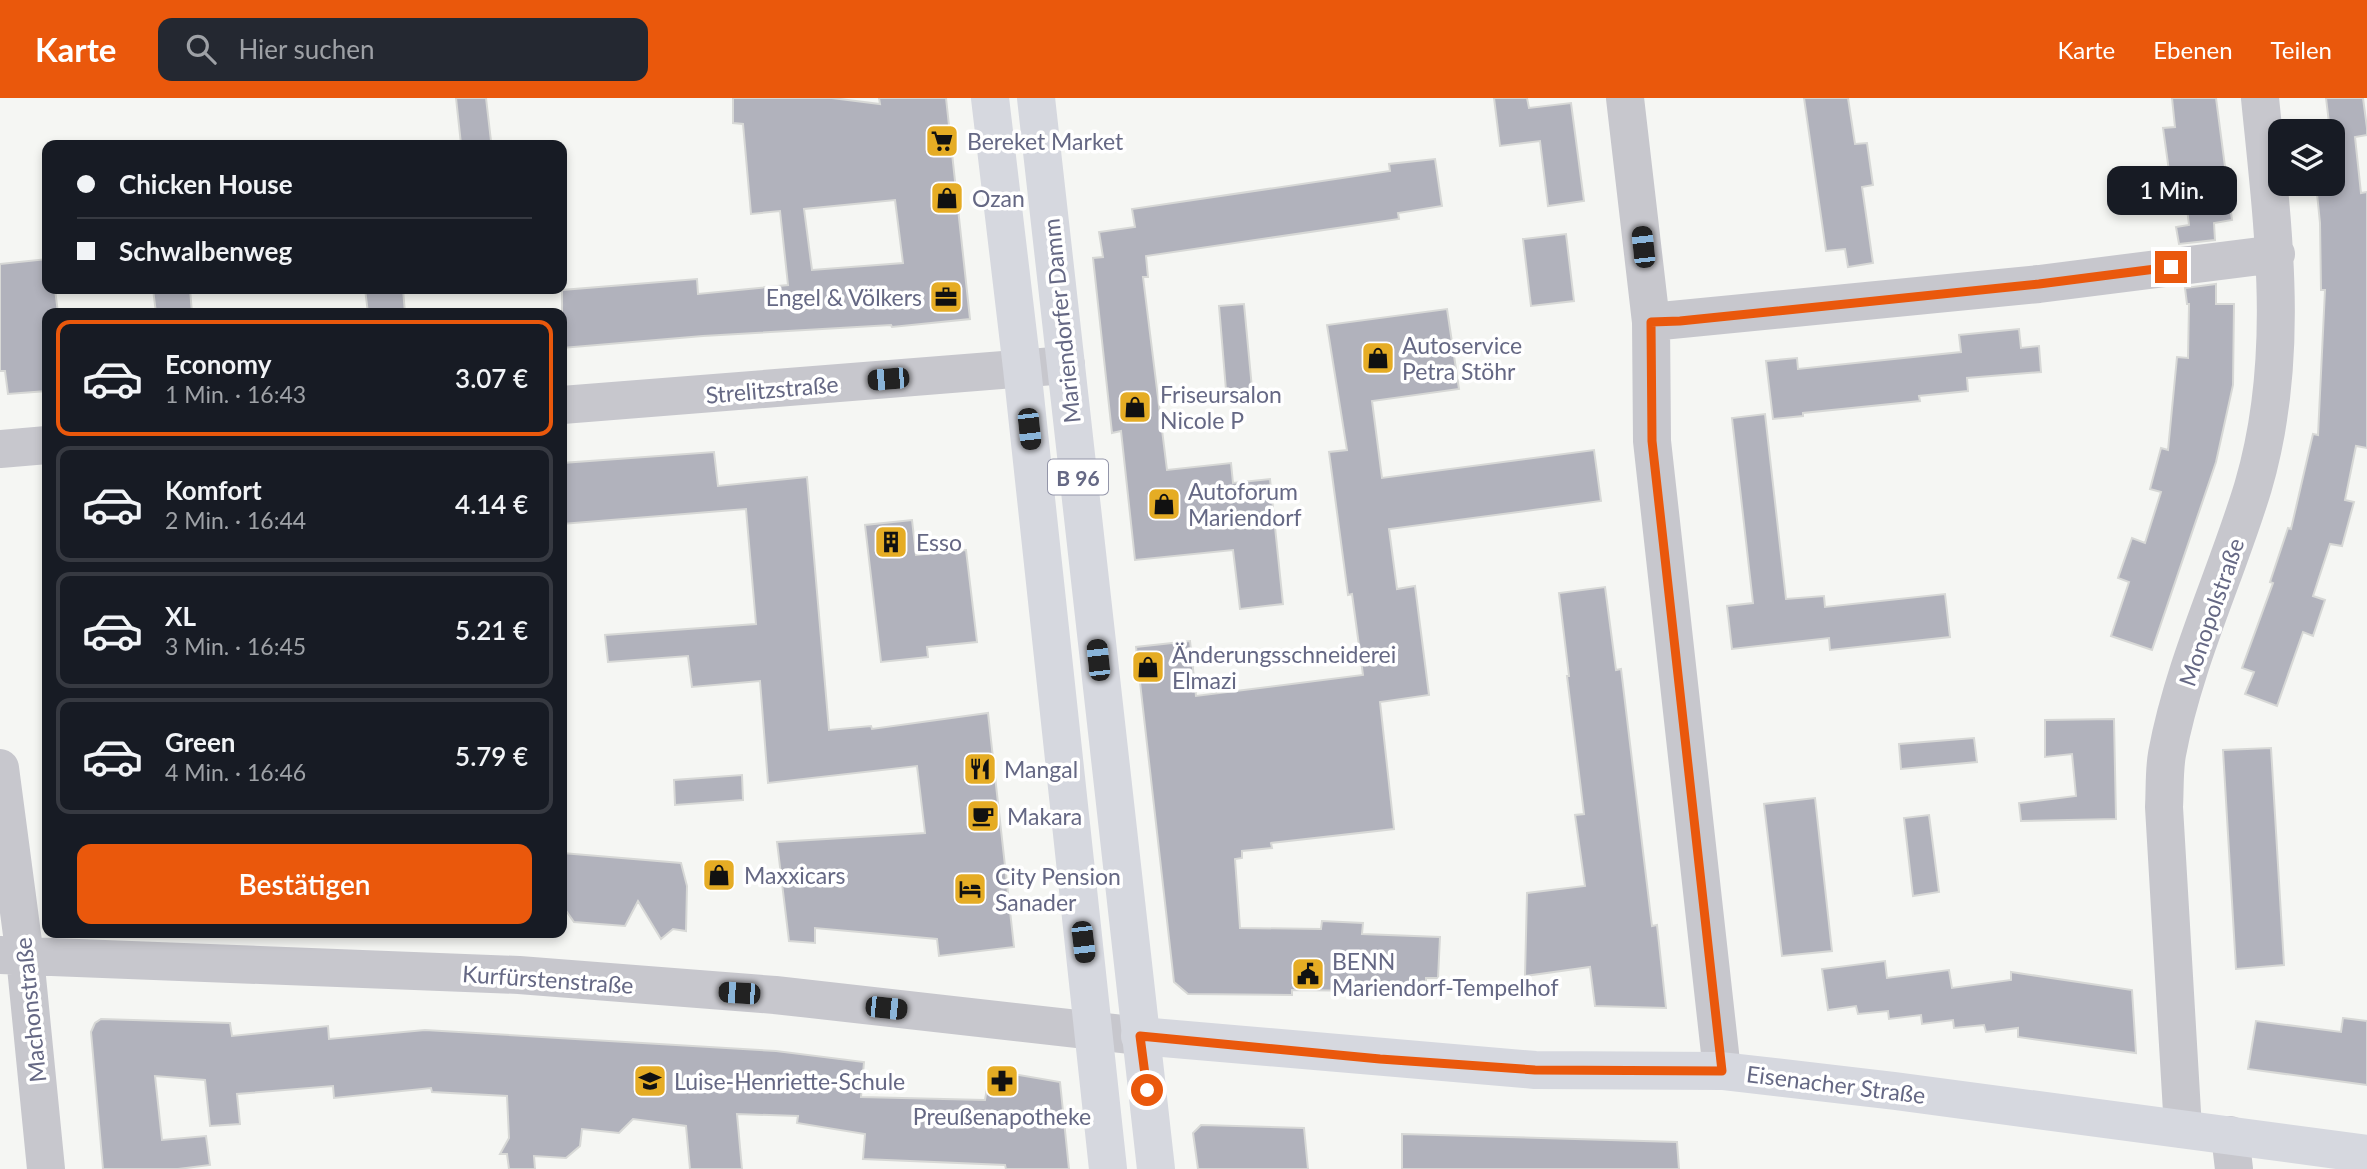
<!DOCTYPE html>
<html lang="de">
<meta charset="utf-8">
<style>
body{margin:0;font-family:Lato,sans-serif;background:#242831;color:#f1f3f6;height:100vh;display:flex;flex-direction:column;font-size:26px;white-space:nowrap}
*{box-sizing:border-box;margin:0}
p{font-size:23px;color:#9ea1a6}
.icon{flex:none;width:38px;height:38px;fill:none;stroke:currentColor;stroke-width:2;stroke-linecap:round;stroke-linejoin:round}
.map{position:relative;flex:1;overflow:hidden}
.details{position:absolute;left:42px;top:210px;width:525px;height:630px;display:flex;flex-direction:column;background:#171b24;border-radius:14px;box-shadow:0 4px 10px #0003}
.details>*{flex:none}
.guide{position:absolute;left:42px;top:42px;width:525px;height:154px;border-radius:14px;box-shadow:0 4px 10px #0003;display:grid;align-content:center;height:154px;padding:0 35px;background:#171b24}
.tools{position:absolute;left:2268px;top:21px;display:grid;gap:14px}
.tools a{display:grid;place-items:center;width:77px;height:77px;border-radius:14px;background:#171b24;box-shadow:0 4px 10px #0003;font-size:35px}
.end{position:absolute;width:32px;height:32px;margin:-16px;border:9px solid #ea580c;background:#fff;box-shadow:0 0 0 4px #fff}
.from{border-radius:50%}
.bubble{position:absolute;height:49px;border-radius:14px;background:#171b24;box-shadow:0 4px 10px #0003;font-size:23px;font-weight:600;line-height:49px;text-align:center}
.car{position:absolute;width:21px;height:42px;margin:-21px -10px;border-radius:9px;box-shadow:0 0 5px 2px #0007;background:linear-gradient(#222 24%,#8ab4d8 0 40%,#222 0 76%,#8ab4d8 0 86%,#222 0)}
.guide b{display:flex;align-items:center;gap:24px;height:66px;font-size:26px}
.guide b+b{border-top:2px solid #363941}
.guide i{width:18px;height:18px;background:#f1f3f6}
ul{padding:12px 0 0;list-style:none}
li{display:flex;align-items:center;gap:21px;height:116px;margin:0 14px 10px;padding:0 21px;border:4px solid #363941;border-radius:14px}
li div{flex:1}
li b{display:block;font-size:26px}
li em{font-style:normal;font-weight:600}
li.on{border-color:#ea580c}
li>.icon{width:63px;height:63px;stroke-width:1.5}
.primary-button{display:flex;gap:14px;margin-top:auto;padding:14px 35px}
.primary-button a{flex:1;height:80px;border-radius:14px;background:#ea580c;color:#fff;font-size:28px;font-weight:600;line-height:80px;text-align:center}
header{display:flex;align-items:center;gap:42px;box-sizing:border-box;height:98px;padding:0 35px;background:#ea580c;color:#fff}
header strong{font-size:33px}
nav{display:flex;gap:38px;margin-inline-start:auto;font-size:24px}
.search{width:490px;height:63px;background:#242831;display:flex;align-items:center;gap:18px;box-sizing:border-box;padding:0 24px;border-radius:14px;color:#9ea1a6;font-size:26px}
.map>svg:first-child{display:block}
</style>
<header>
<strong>Karte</strong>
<div class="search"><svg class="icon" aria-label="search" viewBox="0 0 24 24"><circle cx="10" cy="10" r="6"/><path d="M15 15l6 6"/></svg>Hier suchen</div>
<nav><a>Karte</a><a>Ebenen</a><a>Teilen</a></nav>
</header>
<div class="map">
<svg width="2367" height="1071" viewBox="0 0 2367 1071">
<rect width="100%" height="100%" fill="#f5f6f3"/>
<path fill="#b1b2bc" stroke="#d7d8d6" stroke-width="2" fill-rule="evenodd" d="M456,0H486L491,43L461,46Z
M733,0H832L880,6L879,0H946L970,221L892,229L891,227L703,238L562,250V192L697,181L698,196L788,187L780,113L751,116L743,26L733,25ZM895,102L903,165L812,172L804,111Z
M1494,0H1527L1529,10L1571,5L1584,103L1548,108L1540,43L1500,48Z
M1804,0H1848L1855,46L1867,45L1873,87L1862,89L1873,165L1848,169L1845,151L1826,153Z
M2172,0H2216L2232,122L2214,125L2215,142L2179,146L2176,129L2189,127L2182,71L2169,73L2163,30L2175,29Z
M2326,0H2363L2367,30V37L2355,39L2361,95L2367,94V350L2356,348L2345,402L2354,404L2342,448L2330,446L2313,498L2325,502L2313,538L2303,534L2277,608L2245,596L2254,574L2242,570L2273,485L2270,484L2288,430L2291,431L2313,336L2318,337L2325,192H2321L2320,125L2316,86H2333V33H2330Z
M1435,61L1442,108L1398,115L1399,121L1146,158L1148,179H1143L1167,372L1231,365L1233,385L1270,381L1283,506L1240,511L1233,452L1135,462L1121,333L1112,335L1093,160L1103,159L1099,134L1135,129L1132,111L1390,73L1389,66Z
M1566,136L1574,203L1531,208L1523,141Z
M47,161V191H55L58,215H47V293L8,296L5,273H0V166Z
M2216,186V206H2234L2233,287L2216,364L2152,552L2111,538L2129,484L2118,480L2132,440L2145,445L2161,394L2150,391L2161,350L2168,352L2177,259L2188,260L2189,206H2187L2185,190Z
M153,191H190L192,215H156Z
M365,191H403L405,215H368Z
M1244,206L1253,301L1227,304L1219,208Z
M1447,211L1459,291L1372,303L1382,380L1594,352L1601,403L1389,431L1397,491L1415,488L1429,597L1380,604L1394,731L1271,745L1272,750L1242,753V760L1235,761L1240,830L1321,831L1322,823L1363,825L1362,836L1440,839L1438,880H1426V890L1392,889V896L1366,895V893L1292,892V897L1188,896L1174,884L1136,549L1190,543L1196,598L1363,577L1352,496L1348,497L1329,354L1347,352L1327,227Z
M2019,231L2021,250L2039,248L2041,274L1967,280L1968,293L1919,298L1920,303L1803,315V318L1773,321L1766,263L1797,260L1798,271L1961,254L1959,237Z
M1765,316L1786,501L1824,498L1825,509L1945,496L1950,539L1830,552L1829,540L1732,551L1727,508L1753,505L1732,320Z
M714,354L718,388L807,379L829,632L871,628L872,631L988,615L1014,849L939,858L937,841L815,830V845L789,843L777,744L925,735L917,668L768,685L760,583L692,589L688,558L608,564L605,537L756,526L746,411L562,426V365Z
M912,422L916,457L966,452L977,544L927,549L928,559L881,564L865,427Z
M1605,489L1616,572L1621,571L1652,828L1657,827L1666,910L1595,908L1590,869L1525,878L1527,795L1585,788L1575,717L1584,716L1567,578H1569L1559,495Z
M2114,621L2116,721L2021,723L2019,705L2076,698L2072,656L2045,659V622Z
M1974,640L1977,664L1901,671L1899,646Z
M2271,650L2284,867L2236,871L2223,652Z
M742,677L743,702L675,707L674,682Z
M1815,700L1832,853L1782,858L1764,706Z
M1929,717L1939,794L1913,798L1904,720Z
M562,755L681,765L687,788L686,833L673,831L661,841L638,803L625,828L574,824L562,807Z
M1885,863L1887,880L1949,872L1952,890L2011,882V874L2132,892L2136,955L2018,939V930L1986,934L1984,927L1954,930L1953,922L1922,926L1921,917L1889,921L1888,913L1858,916L1856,908L1828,912L1822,871Z
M2343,920L2367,923V987L2248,971L2256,923L2341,934Z
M101,921L230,925L232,938L328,928L329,941L425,932L776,953L864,964L861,999L985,1002L990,972L1060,984L1069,1071H1006L1005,1067L863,1061L865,1036L797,1025L798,1018L737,1016L742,1071H690L686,1028L633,1021L619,1035L582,1031L580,1048L566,1060L534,1058L535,1071H509L507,1056H500L509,1040L507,998L432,994L431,990L334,1000L333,988L237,996L240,1026L210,1028L205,982L155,978L162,1042L206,1038L210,1067L178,1071H103L91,934L95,925Z
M1201,1027L1304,1030L1308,1071H1198L1193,1035Z
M1402,1036L1677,1044L1679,1071H1402Z"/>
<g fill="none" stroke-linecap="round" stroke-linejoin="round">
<path stroke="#c7c7cd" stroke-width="38" d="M1625,0L1651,224L1652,343L1722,973
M1651,224L2039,186L2276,156
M562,307L1066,267
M0,351L47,347
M0,670L25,859L46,1071
M0,857L519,877L775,897L1140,938
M2183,1031L2164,709C2165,691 2164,673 2167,656C2184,564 2226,478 2253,389C2291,260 2273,131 2260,0
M2230,1037L2234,1071"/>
<path stroke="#d6d8df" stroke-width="38" d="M1140,938L1535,972L1722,973L1895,993L2367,1056"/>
<path stroke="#d6d8df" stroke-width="38" d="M990,0L1022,270L1108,1071
M1036,0L1156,1071"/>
</g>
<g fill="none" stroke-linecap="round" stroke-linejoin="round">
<path stroke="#ea580c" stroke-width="9" d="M1147,992L1140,938L1380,961L1535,972L1722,973L1652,343L1651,224L1680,223L2039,186L2171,169"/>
</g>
<defs>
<symbol id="supermarket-square" viewBox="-11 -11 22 22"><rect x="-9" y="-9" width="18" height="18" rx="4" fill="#e5ac24" stroke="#fff"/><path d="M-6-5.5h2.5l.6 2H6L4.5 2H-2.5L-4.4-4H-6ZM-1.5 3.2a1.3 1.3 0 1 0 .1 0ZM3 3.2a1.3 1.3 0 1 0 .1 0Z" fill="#111"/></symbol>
<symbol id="shop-square" viewBox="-11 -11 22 22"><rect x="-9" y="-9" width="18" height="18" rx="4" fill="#e5ac24" stroke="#fff"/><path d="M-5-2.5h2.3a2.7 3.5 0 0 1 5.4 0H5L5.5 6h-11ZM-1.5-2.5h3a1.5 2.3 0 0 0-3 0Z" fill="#111"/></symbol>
<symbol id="office-square" viewBox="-11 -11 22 22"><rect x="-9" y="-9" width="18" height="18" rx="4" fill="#e5ac24" stroke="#fff"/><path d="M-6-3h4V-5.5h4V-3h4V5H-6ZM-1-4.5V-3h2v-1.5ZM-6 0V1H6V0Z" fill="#111"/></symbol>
<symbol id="building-square" viewBox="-11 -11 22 22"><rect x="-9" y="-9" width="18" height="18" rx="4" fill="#e5ac24" stroke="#fff"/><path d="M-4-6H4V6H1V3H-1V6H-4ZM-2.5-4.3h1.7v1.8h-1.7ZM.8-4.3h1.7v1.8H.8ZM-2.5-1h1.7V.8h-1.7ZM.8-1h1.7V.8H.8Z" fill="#111"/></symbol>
<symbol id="restaurant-square" viewBox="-11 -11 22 22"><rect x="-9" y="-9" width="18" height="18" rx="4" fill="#e5ac24" stroke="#fff"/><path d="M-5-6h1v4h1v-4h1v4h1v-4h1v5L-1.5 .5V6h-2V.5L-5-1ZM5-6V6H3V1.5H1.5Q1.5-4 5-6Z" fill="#111"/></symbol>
<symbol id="cafe-square" viewBox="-11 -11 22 22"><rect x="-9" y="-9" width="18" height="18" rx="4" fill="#e5ac24" stroke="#fff"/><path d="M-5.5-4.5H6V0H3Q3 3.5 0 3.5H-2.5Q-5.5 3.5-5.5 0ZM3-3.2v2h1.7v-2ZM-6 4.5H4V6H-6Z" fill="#111"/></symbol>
<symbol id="hotel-square" viewBox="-11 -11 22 22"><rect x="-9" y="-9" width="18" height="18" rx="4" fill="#e5ac24" stroke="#fff"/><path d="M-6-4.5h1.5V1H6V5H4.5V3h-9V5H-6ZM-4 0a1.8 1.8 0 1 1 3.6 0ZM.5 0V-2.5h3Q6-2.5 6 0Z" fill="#111"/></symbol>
<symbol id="civic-square" viewBox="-11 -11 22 22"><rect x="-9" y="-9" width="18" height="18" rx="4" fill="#e5ac24" stroke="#fff"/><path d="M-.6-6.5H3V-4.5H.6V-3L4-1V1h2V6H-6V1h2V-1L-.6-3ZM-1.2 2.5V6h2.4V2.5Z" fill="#111"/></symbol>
<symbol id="school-square" viewBox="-11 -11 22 22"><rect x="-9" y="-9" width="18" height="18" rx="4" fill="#e5ac24" stroke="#fff"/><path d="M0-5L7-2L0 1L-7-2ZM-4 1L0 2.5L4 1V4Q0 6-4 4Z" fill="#111"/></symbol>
<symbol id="pharmacy-square" viewBox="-11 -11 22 22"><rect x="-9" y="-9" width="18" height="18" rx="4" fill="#e5ac24" stroke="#fff"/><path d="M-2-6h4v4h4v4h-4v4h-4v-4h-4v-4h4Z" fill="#111"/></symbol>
</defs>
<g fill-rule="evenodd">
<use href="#supermarket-square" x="923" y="24" width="38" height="38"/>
<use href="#shop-square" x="928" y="81" width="38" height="38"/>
<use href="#office-square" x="927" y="180" width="38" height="38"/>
<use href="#shop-square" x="1359" y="241" width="38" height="38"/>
<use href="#shop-square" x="1116" y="290" width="38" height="38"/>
<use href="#shop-square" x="1145" y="387" width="38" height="38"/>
<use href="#building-square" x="872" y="425" width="38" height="38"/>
<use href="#shop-square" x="1129" y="550" width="38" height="38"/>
<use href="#restaurant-square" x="961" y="652" width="38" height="38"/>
<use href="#cafe-square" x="964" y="699" width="38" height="38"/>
<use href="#shop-square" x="700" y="758" width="38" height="38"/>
<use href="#hotel-square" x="951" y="772" width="38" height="38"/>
<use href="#civic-square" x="1289" y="857" width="38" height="38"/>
<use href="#school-square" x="631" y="964" width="38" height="38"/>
<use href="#pharmacy-square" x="983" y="964" width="38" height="38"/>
</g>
<g text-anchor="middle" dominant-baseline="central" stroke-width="7" stroke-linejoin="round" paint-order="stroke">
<rect fill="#fff" stroke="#9395a9" stroke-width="2" x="1048" y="361.5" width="60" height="35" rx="5"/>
<g font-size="21" font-weight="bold" fill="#656884">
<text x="1078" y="379">B 96</text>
</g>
<g font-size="23" fill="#656884" stroke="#fff" text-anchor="start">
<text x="967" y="43">Bereket Market</text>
<text x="972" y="100">Ozan</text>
<text x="922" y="199" text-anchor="end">Engel &amp; Völkers</text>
<text x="1402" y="247">Autoservice<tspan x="1402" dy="26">Petra Stöhr</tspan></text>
<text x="1160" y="296">Friseursalon<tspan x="1160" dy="26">Nicole P</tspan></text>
<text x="1188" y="393">Autoforum<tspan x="1188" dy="26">Mariendorf</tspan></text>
<text x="916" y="444">Esso</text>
<text x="1172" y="556">Änderungsschneiderei<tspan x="1172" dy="26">Elmazi</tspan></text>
<text x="1004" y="671">Mangal</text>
<text x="1007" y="718">Makara</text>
<text x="744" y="777">Maxxicars</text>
<text x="995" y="778">City Pension<tspan x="995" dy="26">Sanader</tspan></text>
<text x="1332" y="863">BENN<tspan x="1332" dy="26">Mariendorf-Tempelhof</tspan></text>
<text x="674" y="983">Luise-Henriette-Schule</text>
<text x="1002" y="1018" text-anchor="middle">Preußenapotheke</text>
</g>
<g font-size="23" fill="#656884" stroke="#fff">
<text transform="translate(1061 223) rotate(-96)">Mariendorfer Damm</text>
<text transform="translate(772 291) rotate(-5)">Strelitzstraße</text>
<text transform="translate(2211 514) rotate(-71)">Monopolstraße</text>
<text transform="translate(548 881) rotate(4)">Kurfürstenstraße</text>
<text transform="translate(30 912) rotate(-96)">Machonstraße</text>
<text transform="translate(1836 986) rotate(7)">Eisenacher Straße</text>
</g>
</g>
</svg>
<div class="tools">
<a><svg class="icon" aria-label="layers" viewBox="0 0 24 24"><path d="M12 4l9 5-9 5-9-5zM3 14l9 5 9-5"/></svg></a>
</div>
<i class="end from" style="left:1147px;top:992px"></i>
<i class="end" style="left:2171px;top:169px"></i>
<div class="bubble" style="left:2107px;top:68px;width:130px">1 Min.</div>
<i class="car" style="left:1643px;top:149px;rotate:354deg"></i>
<i class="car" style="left:888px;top:281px;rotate:265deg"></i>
<i class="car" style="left:1029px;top:331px;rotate:174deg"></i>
<i class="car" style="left:1098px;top:562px;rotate:354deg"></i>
<i class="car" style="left:1083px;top:844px;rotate:173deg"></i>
<i class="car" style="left:739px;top:895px;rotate:274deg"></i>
<i class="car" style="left:886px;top:910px;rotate:96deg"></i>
<div class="guide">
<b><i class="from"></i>Chicken House</b>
<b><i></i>Schwalbenweg</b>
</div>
<section class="details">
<ul>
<li class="on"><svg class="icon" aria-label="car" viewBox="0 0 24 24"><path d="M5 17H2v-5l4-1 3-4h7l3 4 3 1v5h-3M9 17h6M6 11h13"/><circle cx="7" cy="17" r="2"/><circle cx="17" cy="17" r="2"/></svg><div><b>Economy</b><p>1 Min. · 16:43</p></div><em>3.07 €</em></li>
<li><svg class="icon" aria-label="car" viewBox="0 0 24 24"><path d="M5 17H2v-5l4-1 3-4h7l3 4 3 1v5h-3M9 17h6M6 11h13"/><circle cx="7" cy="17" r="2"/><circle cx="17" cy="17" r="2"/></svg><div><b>Komfort</b><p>2 Min. · 16:44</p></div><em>4.14 €</em></li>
<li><svg class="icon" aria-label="car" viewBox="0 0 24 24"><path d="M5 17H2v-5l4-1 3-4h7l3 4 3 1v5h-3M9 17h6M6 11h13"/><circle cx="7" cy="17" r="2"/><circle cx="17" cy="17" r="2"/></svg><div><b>XL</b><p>3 Min. · 16:45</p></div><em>5.21 €</em></li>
<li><svg class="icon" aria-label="car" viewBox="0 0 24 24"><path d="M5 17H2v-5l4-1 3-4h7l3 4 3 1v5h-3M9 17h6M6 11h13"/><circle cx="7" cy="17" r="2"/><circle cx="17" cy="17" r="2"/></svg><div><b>Green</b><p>4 Min. · 16:46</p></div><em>5.79 €</em></li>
</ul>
<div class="primary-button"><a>Bestätigen</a></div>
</section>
</div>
